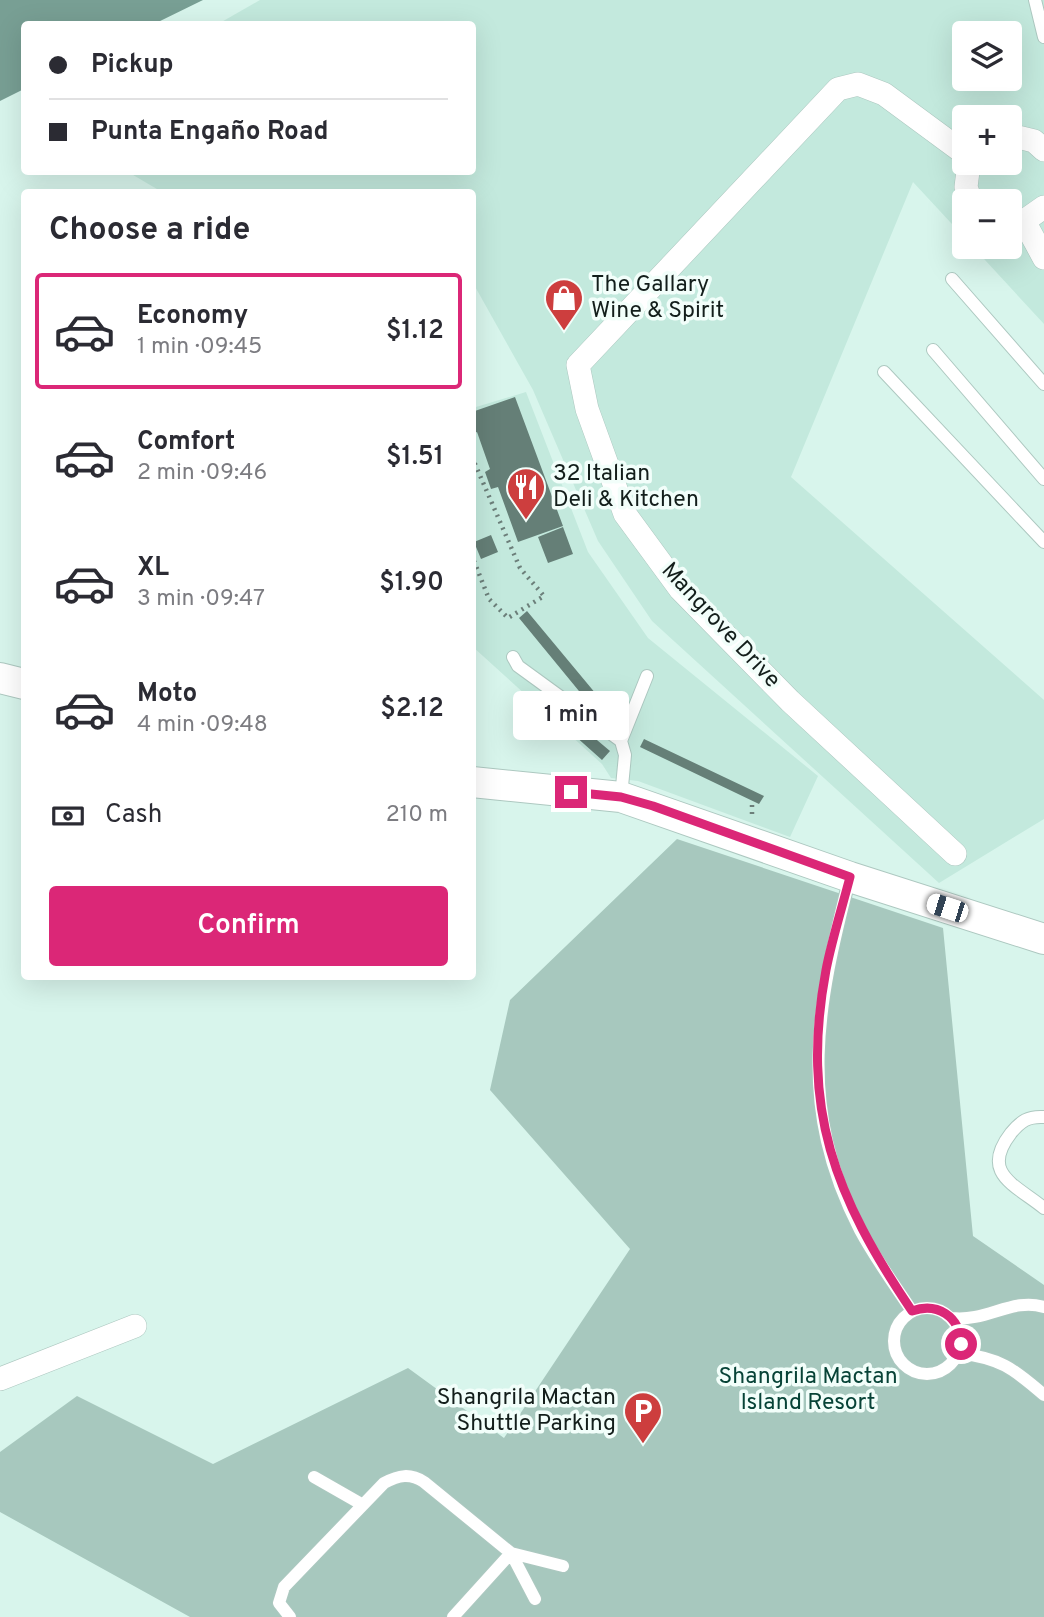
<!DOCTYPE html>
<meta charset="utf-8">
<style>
body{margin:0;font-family:Overpass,sans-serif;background:#f2f2f3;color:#2b2b33;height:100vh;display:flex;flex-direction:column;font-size:26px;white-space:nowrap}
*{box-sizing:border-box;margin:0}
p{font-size:23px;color:#7c7c81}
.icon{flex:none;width:38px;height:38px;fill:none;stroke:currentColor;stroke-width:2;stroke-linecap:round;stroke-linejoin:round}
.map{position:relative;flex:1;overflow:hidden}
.details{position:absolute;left:21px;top:189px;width:455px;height:791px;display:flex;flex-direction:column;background:#fff;border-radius:7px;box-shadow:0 7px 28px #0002}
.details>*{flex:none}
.guide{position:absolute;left:21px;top:21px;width:455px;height:154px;border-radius:7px;box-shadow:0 7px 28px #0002;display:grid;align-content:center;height:154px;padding:0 28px;background:#fff}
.controls{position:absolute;left:952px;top:21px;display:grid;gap:14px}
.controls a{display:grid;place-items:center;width:70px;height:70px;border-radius:7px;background:#fff;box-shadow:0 7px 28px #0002;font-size:35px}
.end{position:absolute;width:32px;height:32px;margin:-16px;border:9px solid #db2777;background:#fff;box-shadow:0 0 0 4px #fff}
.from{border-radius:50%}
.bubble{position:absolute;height:49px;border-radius:7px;background:#fff;box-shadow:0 7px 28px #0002;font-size:23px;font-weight:600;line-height:49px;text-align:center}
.car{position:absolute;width:21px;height:42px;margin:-21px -10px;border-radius:9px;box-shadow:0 0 5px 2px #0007;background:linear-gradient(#fff 24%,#345 0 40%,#fff 0 76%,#345 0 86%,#fff 0)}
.guide b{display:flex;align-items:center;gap:24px;height:66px;font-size:26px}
.guide b+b{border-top:2px solid #e1e1e2}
.guide i{width:18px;height:18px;background:#2b2b33}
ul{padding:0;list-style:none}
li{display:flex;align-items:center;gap:21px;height:116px;margin:0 14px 10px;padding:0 14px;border:4px solid transparent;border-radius:7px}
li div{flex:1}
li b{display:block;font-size:26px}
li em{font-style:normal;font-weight:600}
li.selected{border-color:#db2777}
li>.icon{width:63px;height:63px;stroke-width:1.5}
h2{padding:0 28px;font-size:32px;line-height:84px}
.pay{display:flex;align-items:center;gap:18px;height:77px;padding:0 28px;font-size:26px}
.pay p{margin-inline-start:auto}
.action{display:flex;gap:14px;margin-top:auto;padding:14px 28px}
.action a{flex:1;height:80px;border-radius:7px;background:#db2777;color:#fff;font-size:28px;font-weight:600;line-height:80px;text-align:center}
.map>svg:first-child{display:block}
</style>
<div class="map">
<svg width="1044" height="1617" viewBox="0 0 1044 1617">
<rect width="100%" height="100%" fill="#d8f5ec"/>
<path fill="#c3e9dd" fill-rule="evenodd" d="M260,0H1044V324L973,247H1010V201H964V237L913,182L791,477L1044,700V819L939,883L652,621L598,541L533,390L473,283L472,192H162L128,172H472V24H218ZM964,33H1010V79H964ZM964,117H1010V163H964Z
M526,392L588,552L648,638L818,776L790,837L638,781L611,778L602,764L473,647L472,403L476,407Z"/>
<path fill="#a7c8be" d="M677,839L943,928L973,1236L1044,1285V1617H190L0,1512V1452L77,1396L213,1464L408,1368L504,1438L630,1249L490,1090L510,1000Z"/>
<path fill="#789f94" d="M0,0H203L154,24H24V89L0,101Z"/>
<path fill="#657f77" d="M515,397L563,526L518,542L498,487L491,489L485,472L490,469L477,432L472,434V412Z
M563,527L573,554L548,563L538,537Z
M491,535L498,552L481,559L474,542Z
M527,611L606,706L597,713L519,618Z
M572,719L610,751L602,760L565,727Z
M644,739L764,796L759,804L640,747Z"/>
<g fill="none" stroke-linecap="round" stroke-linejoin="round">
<defs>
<path id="service" d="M1035,0L1044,37
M952,279L1044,384
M933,350L1044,479
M884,372L1044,542
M513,657L518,666L621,741L625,755L621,797
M621,741L647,676
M850,877C817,1005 796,1106 860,1230C875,1258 894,1284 912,1311
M1044,1117C1028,1116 1021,1121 1011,1133C980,1173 1014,1184 1044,1208
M894 1341a33 33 0 1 1 66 0a33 33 0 1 1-66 0Z
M952,1318C987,1322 1013,1297 1044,1307
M958,1353C1000,1358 1013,1368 1044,1395
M314,1477L363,1505
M511,1553L535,1599
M290,1617L279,1603L284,1587L384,1483C399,1475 410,1473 424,1482L511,1553L563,1566
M453,1617L511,1553"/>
<path id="minor" d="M1010,135L1034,141L1044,150
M969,163L966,187L971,201
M1024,221L1044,258
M1010,223L1024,221L1044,207
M955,854L790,701L680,589L625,514L587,409L578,365L838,89L858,84L884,94L964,153
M0,1379L135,1326"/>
<path id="tertiary" d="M0,678L24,684
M472,782L621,797L850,877L1044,939"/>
</defs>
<use href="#service" stroke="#adc8c0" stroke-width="14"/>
<use href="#minor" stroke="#adc8c0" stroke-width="24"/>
<use href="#tertiary" stroke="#adc8c0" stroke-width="32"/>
<path stroke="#6c7f7a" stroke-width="4.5" stroke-dasharray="2 5" stroke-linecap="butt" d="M472,457L520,568L544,596L508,618L489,599L472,556
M752,814V801"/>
<use href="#service" stroke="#fff" stroke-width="12"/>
<use href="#minor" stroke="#fff" stroke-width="23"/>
<use href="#tertiary" stroke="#fff" stroke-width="30"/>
</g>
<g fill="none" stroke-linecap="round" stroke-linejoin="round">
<path stroke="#db2777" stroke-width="9" d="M571,792L621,797L653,806L850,877C842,908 832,939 826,970C800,1109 835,1197 912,1311C937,1302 960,1316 961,1344"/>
</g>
<defs>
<symbol id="shop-pin" viewBox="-11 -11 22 30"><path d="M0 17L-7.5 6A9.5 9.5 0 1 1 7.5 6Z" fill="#cd3e3e" stroke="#f2fefa"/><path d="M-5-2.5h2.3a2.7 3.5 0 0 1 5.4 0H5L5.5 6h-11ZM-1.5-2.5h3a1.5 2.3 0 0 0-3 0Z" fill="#fff"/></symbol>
<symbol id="restaurant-pin" viewBox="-11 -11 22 30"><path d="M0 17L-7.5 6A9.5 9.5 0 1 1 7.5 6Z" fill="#cd3e3e" stroke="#f2fefa"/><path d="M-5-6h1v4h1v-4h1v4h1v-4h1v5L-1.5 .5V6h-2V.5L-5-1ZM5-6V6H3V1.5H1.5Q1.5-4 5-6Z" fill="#fff"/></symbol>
<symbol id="parking-pin" viewBox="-11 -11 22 30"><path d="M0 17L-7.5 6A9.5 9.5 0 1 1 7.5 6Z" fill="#cd3e3e" stroke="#f2fefa"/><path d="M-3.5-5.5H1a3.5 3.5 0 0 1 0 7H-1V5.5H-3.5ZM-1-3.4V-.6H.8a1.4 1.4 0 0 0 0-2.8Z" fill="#fff"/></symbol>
</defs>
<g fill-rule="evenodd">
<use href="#shop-pin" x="542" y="276" width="44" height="60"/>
<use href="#restaurant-pin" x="504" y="465" width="44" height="60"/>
<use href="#parking-pin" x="621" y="1389" width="44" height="60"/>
</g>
<g text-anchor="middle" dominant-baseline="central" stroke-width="7" stroke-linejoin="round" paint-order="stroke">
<g font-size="23" fill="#131e1b" stroke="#f2fefa" text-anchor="start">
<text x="591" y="285">The Gallary<tspan x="591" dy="26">Wine &amp; Spirit</tspan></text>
<text x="553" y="474">32 Italian<tspan x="553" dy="26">Deli &amp; Kitchen</tspan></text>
<text x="616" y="1398" text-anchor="end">Shangrila Mactan<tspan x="616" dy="26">Shuttle Parking</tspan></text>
</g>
<g font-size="23" fill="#131e1b" stroke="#f2fefa">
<text transform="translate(720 626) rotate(47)">Mangrove Drive</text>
</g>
<g font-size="23" fill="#074337" stroke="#f2fefa">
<text x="808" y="1377">Shangrila Mactan<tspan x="808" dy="26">Island Resort</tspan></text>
</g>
</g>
</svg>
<div class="controls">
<a><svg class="icon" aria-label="layers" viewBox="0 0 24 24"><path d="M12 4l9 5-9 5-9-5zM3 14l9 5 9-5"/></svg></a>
<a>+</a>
<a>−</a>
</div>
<i class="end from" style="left:961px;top:1344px"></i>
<i class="end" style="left:571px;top:792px"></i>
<div class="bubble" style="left:513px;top:691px;width:116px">1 min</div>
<i class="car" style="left:947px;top:908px;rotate:288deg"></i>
<div class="guide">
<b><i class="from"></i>Pickup</b>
<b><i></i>Punta Engaño Road</b>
</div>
<section class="details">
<h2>Choose a ride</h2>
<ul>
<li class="selected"><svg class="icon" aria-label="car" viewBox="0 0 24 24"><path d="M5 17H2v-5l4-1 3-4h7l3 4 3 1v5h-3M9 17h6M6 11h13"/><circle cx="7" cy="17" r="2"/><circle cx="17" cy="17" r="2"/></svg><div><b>Economy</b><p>1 min · 09:45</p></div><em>$1.12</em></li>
<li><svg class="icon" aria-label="car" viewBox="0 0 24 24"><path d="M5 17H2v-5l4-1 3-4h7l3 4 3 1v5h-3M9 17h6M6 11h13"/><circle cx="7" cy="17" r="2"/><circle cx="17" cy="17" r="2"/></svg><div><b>Comfort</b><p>2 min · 09:46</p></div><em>$1.51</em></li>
<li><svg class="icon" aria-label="car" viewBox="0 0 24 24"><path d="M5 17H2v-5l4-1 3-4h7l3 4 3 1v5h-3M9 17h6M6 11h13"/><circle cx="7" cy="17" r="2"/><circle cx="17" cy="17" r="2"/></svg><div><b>XL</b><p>3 min · 09:47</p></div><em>$1.90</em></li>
<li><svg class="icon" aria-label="car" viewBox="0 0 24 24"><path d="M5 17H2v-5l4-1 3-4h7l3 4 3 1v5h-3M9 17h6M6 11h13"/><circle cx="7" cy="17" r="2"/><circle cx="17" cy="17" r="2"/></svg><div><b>Moto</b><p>4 min · 09:48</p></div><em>$2.12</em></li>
</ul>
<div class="pay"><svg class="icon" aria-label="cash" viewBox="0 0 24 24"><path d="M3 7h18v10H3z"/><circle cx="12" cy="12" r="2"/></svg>Cash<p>210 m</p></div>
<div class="action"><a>Confirm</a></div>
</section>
</div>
